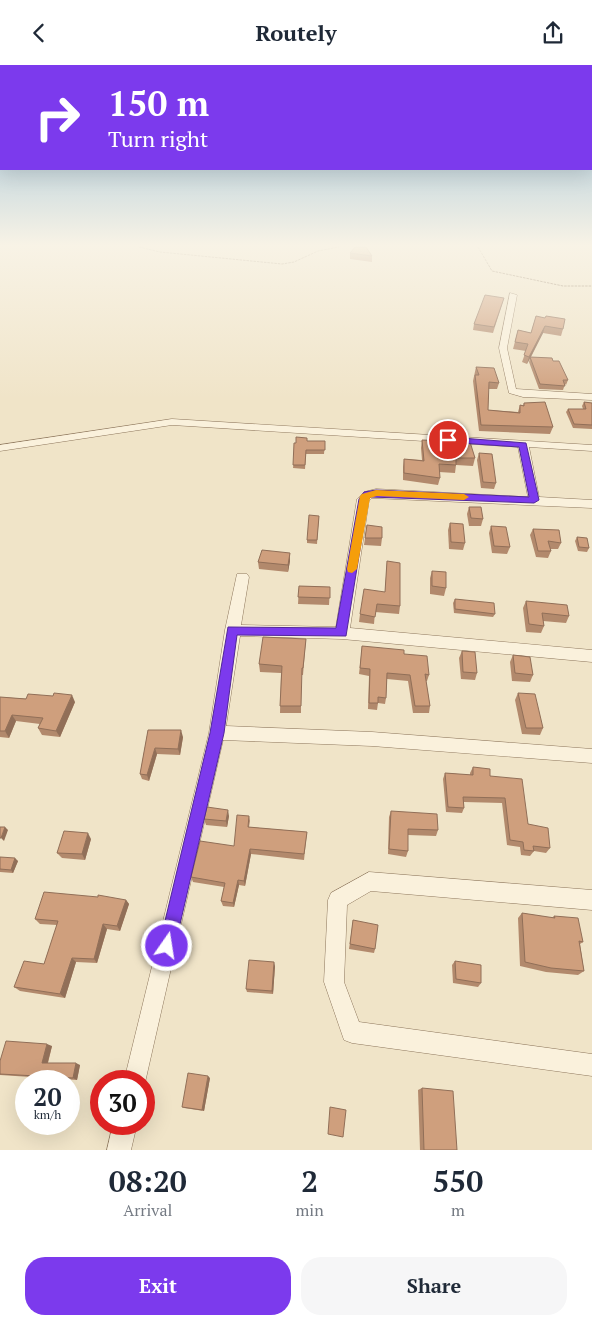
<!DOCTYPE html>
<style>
:root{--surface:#fff;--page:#f6f6f7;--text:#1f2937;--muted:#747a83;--accent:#7c3aed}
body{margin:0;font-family:"PT Serif",serif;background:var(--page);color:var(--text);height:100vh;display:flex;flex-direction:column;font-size:19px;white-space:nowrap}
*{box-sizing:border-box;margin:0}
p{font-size:16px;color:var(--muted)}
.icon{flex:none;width:28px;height:28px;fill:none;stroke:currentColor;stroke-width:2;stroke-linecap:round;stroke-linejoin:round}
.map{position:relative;height:1085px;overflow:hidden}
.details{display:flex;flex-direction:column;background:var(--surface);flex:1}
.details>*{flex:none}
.top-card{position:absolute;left:0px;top:0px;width:592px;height:105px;box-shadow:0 5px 20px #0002;background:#7c3aed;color:#fff;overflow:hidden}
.speed{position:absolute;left:15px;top:1005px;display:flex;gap:10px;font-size:25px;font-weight:700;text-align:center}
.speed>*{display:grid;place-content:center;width:65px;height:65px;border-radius:50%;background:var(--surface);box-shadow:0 5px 20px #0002;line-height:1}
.speed small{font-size:12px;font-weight:400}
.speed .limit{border:8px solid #d22;background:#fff;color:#111}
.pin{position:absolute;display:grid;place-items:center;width:42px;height:42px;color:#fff;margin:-21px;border:2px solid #fff;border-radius:50%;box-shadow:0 1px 5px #0007}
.me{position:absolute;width:55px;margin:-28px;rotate:13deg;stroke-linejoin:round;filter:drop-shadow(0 0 4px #0008)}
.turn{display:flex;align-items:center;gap:18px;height:105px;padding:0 25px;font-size:22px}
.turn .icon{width:65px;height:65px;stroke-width:2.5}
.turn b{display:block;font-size:35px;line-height:42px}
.eta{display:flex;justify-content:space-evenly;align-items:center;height:85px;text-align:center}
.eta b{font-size:30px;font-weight:700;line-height:35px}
.cta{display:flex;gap:10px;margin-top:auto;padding:10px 25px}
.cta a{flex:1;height:58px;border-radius:20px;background:var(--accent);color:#fff;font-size:20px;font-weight:700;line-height:58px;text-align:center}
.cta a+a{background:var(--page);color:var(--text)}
header{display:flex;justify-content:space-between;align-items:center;height:65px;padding:0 25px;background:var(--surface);font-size:22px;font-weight:700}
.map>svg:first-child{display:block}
</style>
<header><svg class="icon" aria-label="back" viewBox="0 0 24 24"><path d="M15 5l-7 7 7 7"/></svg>Routely<svg class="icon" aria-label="share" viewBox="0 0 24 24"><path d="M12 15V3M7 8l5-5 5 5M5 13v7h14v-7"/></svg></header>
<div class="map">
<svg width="592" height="1085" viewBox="0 0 592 1085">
<rect width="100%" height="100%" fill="#f0e4c8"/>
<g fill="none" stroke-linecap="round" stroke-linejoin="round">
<g stroke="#8d765c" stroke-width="1">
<g id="street">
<path d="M510 228 517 230 507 283 516 324 592 329V335L523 332 509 328 499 283Z"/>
<path d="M172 354 592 380V386L529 382 539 432 592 435V443L372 433 369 435 350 563 592 585V597L342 574 240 571 226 661 372 667 592 684V698L372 681 223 675 144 1022V1016H124L209 668 225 565 237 509H247L249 512 241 560 336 562 357 434 364 427 376 424 528 432 518 382 172 360 0 386V380Z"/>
<path d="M369 807 592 825V845L371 826 347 840 344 917 359 957 592 989V1011L352 978 344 975 324 917 328 835 331 828Z"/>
<path d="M113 1059H137L131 1085H107Z"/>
</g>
</g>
<g stroke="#8d765c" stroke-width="1" stroke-dasharray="2.5 1" stroke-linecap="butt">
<path d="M139 182 160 187 282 199 294 197 318 186 339 182"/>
<path d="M478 182 492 206 563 221H592"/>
</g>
<use href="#street" fill="#faf1dc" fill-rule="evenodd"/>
</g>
<g fill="#b2896c">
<path d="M350 188 372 191V197L350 194Z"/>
<path d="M504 233 493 268 473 265 474 259Z"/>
<path d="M536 251 563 264 561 271 543 268 531 292 553 296 568 315 566 320 565 319 563 325 539 324 529 297 530 293 527 299 522 297 526 286 513 284 518 265 531 268Z"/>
<path d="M476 302 499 318 497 324H488V345L518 347 520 340 523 341 524 338 553 362 550 369 479 366 473 316Z"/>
<path d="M584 337 592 338V364L573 363 566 347 568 344H583L582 341Z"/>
<path d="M422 375 475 393 473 401 456 400 455 408 439 407 440 413 438 420 403 415V402L404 394 422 395 421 383Z"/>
<path d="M325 376 324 389H306L305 404 293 403 296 378Z"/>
<path d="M479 388 496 418 494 424 481 423 477 395Z"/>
<path d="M469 442 483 454 481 461H469L467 449Z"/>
<path d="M319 451 317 479 307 478V475Z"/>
<path d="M450 458 465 478 463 485 449 484 448 465Z"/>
<path d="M367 460 382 473 381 481 364 480Z"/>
<path d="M491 461 510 482 507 489 492 488 489 468Z"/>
<path d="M533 464 561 478 558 484H550L551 486 548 493 536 492 530 470Z"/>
<path d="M577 472 589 483 587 487 578 486 575 476Z"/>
<path d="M290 488V496L288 507 259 504 258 497Z"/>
<path d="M387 496 400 541 399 549 375 547 374 559 359 557 360 549 385 527Z"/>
<path d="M432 506 446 523 444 531 430 529V513Z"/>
<path d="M299 521 330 522 329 540 298 539Z"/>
<path d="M455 534 495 549 493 552 454 548 453 538Z"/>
<path d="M526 536 569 551 566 558 543 556 544 561 541 568 526 567 523 543Z"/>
<path d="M306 574 303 610H301V648H280L281 608 260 607 259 599Z"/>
<path d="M362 581 404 589 429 610 427 616H426L430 641 429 648H413L408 616 387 614 386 633 385 639 378 638 377 645 368 644 369 611 359 609Z"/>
<path d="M462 586 477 608 475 615 461 614 459 593Z"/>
<path d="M513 590 533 610 530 617 512 616 510 597Z"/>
<path d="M518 628 543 663 540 670 522 669 515 635Z"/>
<path d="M0 632 75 637 60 672 42 670 38 663 40 659 16 656 9 673 0 672Z"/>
<path d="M148 665 183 672 180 690 157 689 149 716 142 714 140 709Z"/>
<path d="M473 702 490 711 528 759 550 783 546 788 534 786 530 791 521 790 520 782 507 780 502 738 464 737V743L462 748 446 747 443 714 445 708 470 710V708Z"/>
<path d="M391 746 438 765 436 771 408 770V786L406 792 388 789 389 752Z"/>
<path d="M229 751 227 762 206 760 204 754Z"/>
<path d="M249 751 250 756 249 762 307 767 304 795 251 789 245 821 239 820 234 842 223 841 221 836 224 822 193 817 191 812 234 781Z"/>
<path d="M91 774 85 795 62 793 57 788Z"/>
<path d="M0 792 18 796 13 808 0 807Z"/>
<path d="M126 835 129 839 120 866 107 864 97 898 76 897 65 933 20 926 14 922 44 899 57 860 40 859 35 854Z"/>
<path d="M522 848 552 853 554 851 583 877 580 879 584 906 578 910 546 907 520 901 518 853Z"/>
<path d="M353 855 375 884 374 888 349 884Z"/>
<path d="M455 896 481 918 478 922 453 918 452 900Z"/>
<path d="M275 901 273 929 247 927 246 924Z"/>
<path d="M52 981 48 998 80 1000 77 1015 0 1010V996Z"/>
<path d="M210 1013 204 1046 184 1043 182 1042Z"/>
<path d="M422 1023 457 1085H420L418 1025Z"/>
</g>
<g fill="#916f58">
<path d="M545 261 543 268 527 299 529 292Z"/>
<path d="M290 488V496L288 507V500Z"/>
<path d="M72 630 75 637 60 672 56 666Z"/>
<path d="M12 650 16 656 9 673 5 666Z"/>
<path d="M181 665 183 672 180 690 178 684Z"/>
<path d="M155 683 157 689 149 716 147 710Z"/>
<path d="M228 745 229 751 227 762 226 756Z"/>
<path d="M5 762 8 765 4 776 1 773Z"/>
<path d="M88 768 91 774 85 795 82 789Z"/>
<path d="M250 784 251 789 245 821 244 816Z"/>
<path d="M15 793 18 796 13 808 11 805Z"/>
<path d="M238 815 239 820 234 842 233 838Z"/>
<path d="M126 835 129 839 120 866 117 861Z"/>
<path d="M103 859 107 864 97 898 94 894Z"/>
<path d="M72 893 76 897 65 933 60 929Z"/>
<path d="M274 897 275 901 273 929 272 926Z"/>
<path d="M47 979 52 981 47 1000 42 998Z"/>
<path d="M76 998 80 1000 77 1015 73 1013Z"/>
<path d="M208 1011 210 1013 204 1046 202 1045Z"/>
</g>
<g fill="#cf9f7d" stroke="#916f58">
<path d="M355 182H366L372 191 350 188Z"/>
<path d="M485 230 504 233 494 262 474 259Z"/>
<path d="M536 251 545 253 546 251 565 254 563 264 545 261 529 292 524 290 528 279 515 277 518 265 531 268Z"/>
<path d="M530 292 552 293 553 296H559L568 315H563L565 321 540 319Z"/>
<path d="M476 302 494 303 499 318 489 317 488 345 520 348V340L524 341V338L545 337 553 362 481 360 475 310H479Z"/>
<path d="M584 337 592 338V360L574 359 568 344H586Z"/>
<path d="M296 372 307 373V376H325V385H306L305 400H293L294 378H296Z"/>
<path d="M422 375 470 377 475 393H456V400L439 399 440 413 404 408V394L424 396Z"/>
<path d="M479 388 492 389 496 418 483 417Z"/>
<path d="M469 442H481L483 454 471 453Z"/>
<path d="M309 450 319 451 317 475H307Z"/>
<path d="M450 458 463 459 465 478 451 477Z"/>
<path d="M367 460 382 462V473H365Z"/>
<path d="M491 461 506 462 510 482 494 481Z"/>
<path d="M533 464 559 465 561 478 548 476 551 486H538Z"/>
<path d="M577 472 587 473 589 483 579 482Z"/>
<path d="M262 485 290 488 288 500 258 497Z"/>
<path d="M387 496 400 498V541L377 539 375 552 360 549 364 524 385 527Z"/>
<path d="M432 506 446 507V523L432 521Z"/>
<path d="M299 521 330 522V533L298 532Z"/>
<path d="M455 534 494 538 495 549 455 544Z"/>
<path d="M526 536 567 540 569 551 542 548 544 561 529 559Z"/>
<path d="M263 572 306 574 303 603H302L301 641H280L282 601 259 599Z"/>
<path d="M362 581 404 585V589L427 591 429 610 425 609 430 641H415L410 610 387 608 386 633 378 632V638H369L370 604 360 603Z"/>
<path d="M462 586 475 587 477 608 463 607Z"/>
<path d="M513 590 530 592 533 610 515 608Z"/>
<path d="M54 628 72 630 56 666 38 663 43 653 12 650 5 666H0V632L26 634 28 629 53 631Z"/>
<path d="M518 628 535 629 543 663H526Z"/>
<path d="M148 665H181L178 684 155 683 147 710 140 709Z"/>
<path d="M473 702 490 704V711L522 714 528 759 548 763 550 783 533 781 534 786 524 785 523 777 510 775 505 733 463 732 464 743 448 742 445 708 473 710Z"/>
<path d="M207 742 228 745 226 756 204 754Z"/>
<path d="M391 746 437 749 438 765 408 764V786L389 784Z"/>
<path d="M237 750 249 751 248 762 307 767 304 789 250 784 244 816 238 815 233 838 221 836 225 818 191 812 200 776 234 781Z"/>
<path d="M0 762H5L1 773H0Z"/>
<path d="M64 766 88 768 82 789 57 788Z"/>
<path d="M0 792 15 793 11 805 0 804Z"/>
<path d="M44 827 98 832V830L126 835 117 861 103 859 94 894 72 893 60 929 14 922 24 896 44 899 58 856 35 854Z"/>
<path d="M522 848 555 853 554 851 578 853 583 877 579 876 584 906 551 903 525 897Z"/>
<path d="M353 855 378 860 375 884 350 879Z"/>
<path d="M249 895 274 897 272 926 246 924Z"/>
<path d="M455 896 481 900V918L456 914Z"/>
<path d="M6 976 47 979 42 998H76L73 1013 0 1009V996Z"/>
<path d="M188 1008 208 1011 202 1045 182 1042Z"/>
<path d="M422 1023 453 1026 457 1085H424Z"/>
<path d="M330 1042 346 1045 343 1072 328 1069Z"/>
</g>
<linearGradient id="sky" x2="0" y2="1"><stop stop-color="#8fbad6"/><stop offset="0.54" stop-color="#f8f3e6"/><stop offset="1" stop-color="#f8f3e6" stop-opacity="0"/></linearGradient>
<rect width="592" height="334" fill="url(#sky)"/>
<path fill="#7c3aed" stroke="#51269a" d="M448 372 526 378 539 435 534 438 371 432 368 435 346 571 237 570 224 668 175 881 173 887 167 889 161 887 159 881 210 668 228 562 336 563 359 434 364 427 376 425 529 432 519 382 445 377 444 375Z"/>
<path fill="#f59e0b" d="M376 425 464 429 469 432 464 435 377 431 370 433 357 504 352 508 348 507 347 504 360 431 362 429Z"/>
</svg>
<div class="speed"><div>20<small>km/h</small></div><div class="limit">30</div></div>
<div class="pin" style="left:448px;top:375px;background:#d93025"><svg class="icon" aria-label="arrive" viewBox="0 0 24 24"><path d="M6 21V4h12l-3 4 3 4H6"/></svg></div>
<svg class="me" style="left:167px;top:881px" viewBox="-20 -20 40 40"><circle r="17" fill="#7c3aed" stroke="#fff" stroke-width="3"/><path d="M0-11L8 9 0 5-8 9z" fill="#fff"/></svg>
<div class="top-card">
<div class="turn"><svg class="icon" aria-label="right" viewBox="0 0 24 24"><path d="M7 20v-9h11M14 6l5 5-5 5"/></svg><div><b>150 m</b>Turn right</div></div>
</div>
</div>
<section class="details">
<div class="eta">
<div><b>08:20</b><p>Arrival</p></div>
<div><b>2</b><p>min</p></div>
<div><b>550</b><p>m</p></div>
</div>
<div class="cta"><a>Exit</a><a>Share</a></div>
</section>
